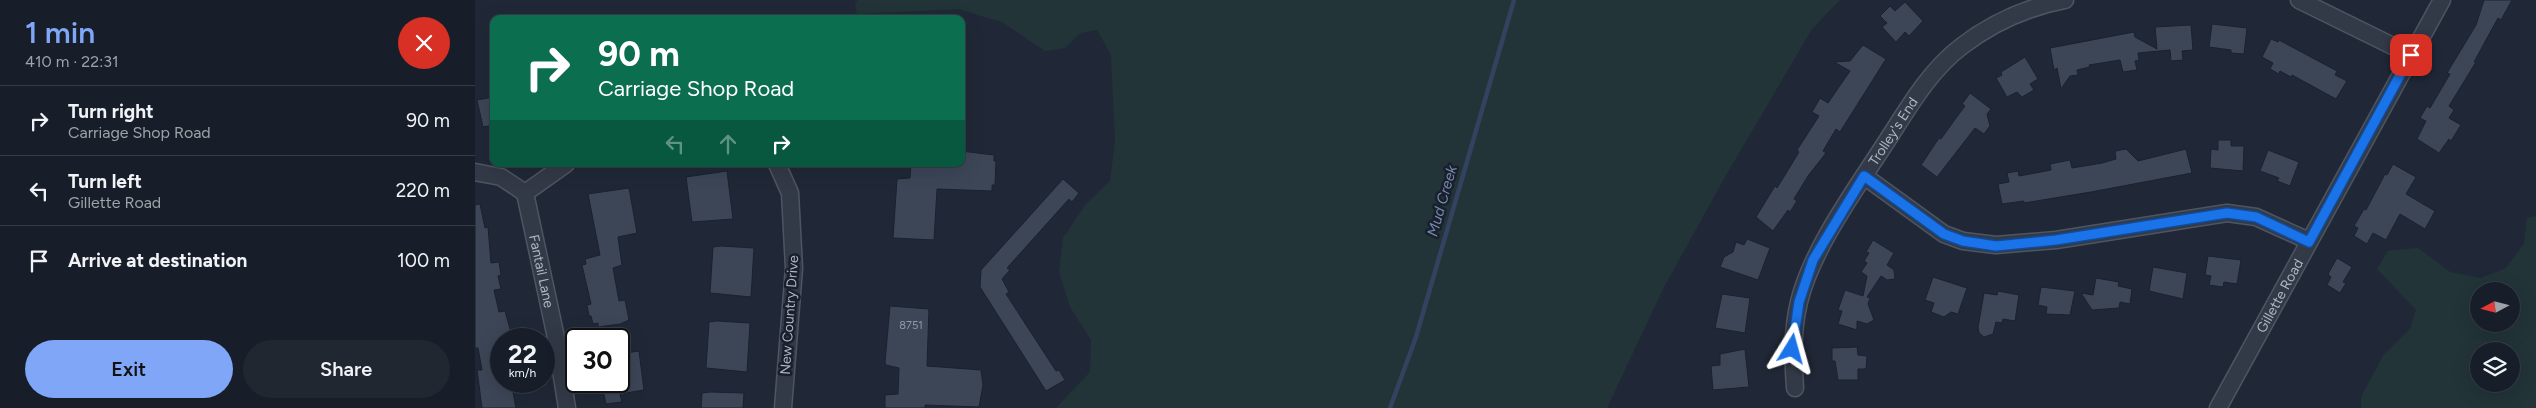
<!DOCTYPE html>
<meta charset="utf-8">
<style>
:root{--surface:#181e29;--page:#212731;--text:#f1f3f6;--muted:#9fa2a8;--line:#363c46;--accent:#80a6f7}
body{margin:0;font-family:Figtree,sans-serif;background:var(--page);color:var(--text);height:100vh;display:flex;flex-direction:column;font-size:19px;white-space:nowrap}
*{box-sizing:border-box;margin:0}
p{font-size:16px;color:var(--muted)}
.icon{flex:none;width:28px;height:28px;fill:none;stroke:currentColor;stroke-width:2;stroke-linecap:round;stroke-linejoin:round}
.map{position:relative;flex:1;overflow:hidden}
.drawer{display:flex;flex-direction:column;background:var(--surface);width:475px}
.drawer>*{flex:none}
.guide{position:absolute;left:15px;top:15px;width:475px;height:152px;border-radius:10px;box-shadow:0 5px 20px #0002,0 0 0 1px var(--line);background:#0b6e4f;color:#fff;overflow:hidden}
.needle{width:32px;rotate:263deg}
.tools{position:absolute;left:1995px;top:282px;display:grid;gap:10px}
.tools a{display:grid;place-items:center;width:50px;height:50px;border-radius:50%;background:var(--surface);box-shadow:0 5px 20px #0002,0 0 0 1px var(--line);font-size:25px}
.speed{position:absolute;left:15px;top:328px;display:flex;gap:10px;font-size:25px;font-weight:700;text-align:center}
.speed>*{display:grid;place-content:center;width:65px;height:65px;border-radius:50%;background:var(--surface);box-shadow:0 5px 20px #0002,0 0 0 1px var(--line);line-height:1}
.speed small{font-size:12px;font-weight:400}
.speed .limit{border:2px solid #111;border-radius:8px;background:#fff;color:#111}
.pin{position:absolute;display:grid;place-items:center;width:42px;height:42px;color:#fff;margin:-21px;border-radius:10px;box-shadow:0 2px 8px #0006}
.me{position:absolute;width:55px;margin:-28px;rotate:8deg;stroke-linejoin:round;filter:drop-shadow(0 0 4px #0008)}
.turn{display:flex;align-items:center;gap:18px;height:105px;padding:0 25px;font-size:22px}
.turn .icon{width:65px;height:65px;stroke-width:2.5}
.turn b{display:block;font-size:35px;line-height:42px}
.lanes{display:flex;align-items:center;height:48px;padding:0 25px;background:#0003;justify-content:center;gap:25px;direction:ltr}
.lanes .off{opacity:.35}
.round{display:grid;place-items:center;flex:none;width:52px;height:52px;border-radius:26px;background:var(--page)}
.summary{display:flex;align-items:center;justify-content:space-between;height:85px;padding:0 25px}
h1{font-size:30px;font-weight:600;line-height:38px;color:var(--accent)}
.cta{display:flex;gap:10px;margin-top:auto;padding:10px 25px}
.cta a{flex:1;height:58px;border-radius:30px;background:var(--accent);color:#111;font-size:20px;font-weight:600;line-height:58px;text-align:center}
.cta a+a{background:var(--page);color:var(--text)}
ul{padding:0;list-style:none}
li{display:flex;align-items:center;gap:15px;height:70px;padding:0 25px;border-top:1px solid var(--line)}
li div{flex:1}
li b{display:block;font-size:19px}
li em{font-style:normal}
main{display:flex;flex:1;min-height:0}
.map>svg:first-child{display:block}
</style>
<main>
<section class="drawer">
<div class="summary"><div><h1>1 min</h1><p>410 m · 22:31</p></div><a class="round" style="background:#d93025;color:#fff"><svg class="icon" aria-label="close" viewBox="0 0 24 24"><path d="M6 6l12 12M18 6L6 18"/></svg></a></div>
<ul>
<li><svg class="icon" aria-label="right" viewBox="0 0 24 24"><path d="M7 20v-9h11M14 6l5 5-5 5"/></svg><div><b>Turn right</b><p>Carriage Shop Road</p></div><em>90 m</em></li>
<li><svg class="icon" aria-label="left" viewBox="0 0 24 24"><path d="M17 20v-9H6M10 6l-5 5 5 5"/></svg><div><b>Turn left</b><p>Gillette Road</p></div><em>220 m</em></li>
<li><svg class="icon" aria-label="arrive" viewBox="0 0 24 24"><path d="M6 21V4h12l-3 4 3 4H6"/></svg><div><b>Arrive at destination</b></div><em>100 m</em></li>
</ul>
<div class="cta"><a>Exit</a><a>Share</a></div>
</section>
<div class="map">
<svg width="2061" height="408" viewBox="0 0 2061 408">
<rect width="100%" height="100%" fill="#202837"/>
<g fill="#223438" fill-rule="evenodd">
<path d="M383 0H1365L1337 29 1250 177 1188 289 1132 408H581L615 372 616 340 595 307 584 272 588 238 611 204 635 181 640 142 636 55 622 30 605 33 590 48 570 51 527 22 483 9 382 14 380 4Z"/>
<path d="M2061 216V408H1886V397L1908 356 1935 329 1941 310 1902 269 1913 251 1943 248 1975 272 2006 278 2031 268 2049 244 2052 218ZM2004 291H2036V324H2004ZM2004 351H2036V384H2004Z"/>
</g>
<g fill="none" stroke-linecap="round" stroke-linejoin="round">
<path stroke="#33425f" stroke-width="4.5" d="M915 408 941 337 1039 0"/>
</g>
<g fill="#3c4657" stroke="#1b212e">
<path d="M2009 0H2037L2026 20 2023 18 1999 62H2001L1974 106 1979 110 1974 118 1986 125 1976 141 1974 139 1964 153 1942 139 1951 121 1945 118 1952 106 1955 108 1975 74 1972 73 2001 25Z"/>
<path d="M1430 2 1448 21 1434 36 1430 32 1421 42 1407 27 1412 23 1405 16 1415 6 1420 11Z"/>
<path d="M1737 24 1772 28 1769 54 1756 53V50L1734 47Z"/>
<path d="M1716 25 1718 50 1707 51 1708 60 1696 61 1695 50 1663 53 1664 60 1660 61 1662 70 1648 72 1645 60 1614 65 1615 67 1602 70 1603 75 1595 76 1586 89 1582 68 1579 70 1575 48 1659 32 1660 37 1682 49 1680 27Z"/>
<path d="M1796 39 1803 42 1804 40 1862 71 1860 75 1872 81 1861 99 1817 75 1816 77 1805 71 1804 74 1795 69 1798 63 1787 57Z"/>
<path d="M1388 45 1411 59 1365 132 1361 129 1348 151 1351 153 1333 176 1319 199 1322 201 1315 212 1313 210 1298 231 1281 217 1300 186 1302 188 1324 152 1322 150 1344 116 1337 112 1345 98 1353 103 1375 71 1359 62 1375 61Z"/>
<path d="M1550 57 1563 79 1555 84 1559 90 1547 97 1542 92 1532 97 1521 78 1527 75 1526 72Z"/>
<path d="M1495 93 1516 109 1512 114 1515 126 1509 134 1500 128 1462 177 1446 165 1464 138 1466 139 1481 118 1490 106 1487 104Z"/>
<path d="M19 97V125L8 127 2 100Z"/>
<path d="M1743 140H1756V146H1769L1768 171 1735 168 1736 149 1743 150Z"/>
<path d="M1651 149 1663 161 1711 149 1717 173 1616 192 1549 203V201L1527 204 1523 184 1534 182 1532 173 1543 171 1544 176 1576 170 1575 164 1595 160 1597 168 1627 163 1641 159 1640 151Z"/>
<path d="M1793 150 1824 162 1815 186 1802 181 1804 178 1785 171Z"/>
<path d="M486 151 519 155V161H521L520 185H517V191L462 189 459 240 418 238 422 179 435 178 436 164H486Z"/>
<path d="M1918 164 1941 177 1931 194 1960 211 1950 229 1925 214 1911 240 1898 233 1892 244 1879 236 1883 228 1879 226 1889 209 1891 210 1910 174 1912 175Z"/>
<path d="M252 171 258 219 217 222 211 177Z"/>
<path d="M588 179 604 193 597 202 594 199 532 268 535 270 527 279 534 292 531 294 581 371 584 370 590 380 571 391 505 287 506 270Z"/>
<path d="M154 188 162 233 143 237 147 265 138 268 144 301 150 300 154 320 145 324 123 327V323L118 324 116 316H114L112 305 116 304 107 265 111 264 110 259 125 255 113 194Z"/>
<path d="M5 204 10 228 13 227 16 263 24 262 26 275 23 276 26 289 19 290 24 312 30 311 37 336 26 339V381H36L41 408H7L2 370H7L3 348H0V205Z"/>
<path d="M1272 239 1295 248 1283 280 1245 267 1249 257 1258 252 1261 242 1269 245Z"/>
<path d="M1398 240 1419 253 1412 265 1419 270 1420 279 1412 280 1406 276 1392 297 1395 298 1393 304 1399 320 1392 324 1382 321V330L1363 324 1367 311 1363 310 1370 290 1388 296 1392 276 1386 272 1392 263 1389 261 1394 253 1391 252Z"/>
<path d="M246 246 279 248 276 297 235 293 238 247Z"/>
<path d="M1733 256 1766 260 1762 284 1749 282 1748 287 1734 285 1736 276 1730 275Z"/>
<path d="M1862 258 1877 267 1868 282 1871 283 1865 293 1852 285 1856 277 1853 274Z"/>
<path d="M1678 267 1712 273 1708 299 1674 291Z"/>
<path d="M1458 277 1492 288 1483 314 1476 312 1469 317 1456 312 1459 303 1450 300Z"/>
<path d="M1621 278 1644 282 1643 286 1657 289 1655 304 1645 302 1644 308 1617 310 1606 293 1618 295Z"/>
<path d="M1566 287 1600 291 1595 315 1571 314 1572 307 1563 305Z"/>
<path d="M1523 291 1544 295 1540 321 1528 319 1527 323 1521 322 1518 334 1509 337 1504 333 1503 327 1509 293 1522 295Z"/>
<path d="M1247 294 1275 298 1270 333 1240 328Z"/>
<path d="M415 306 454 309 452 366 506 370 508 385 504 407 450 405V408H410V395L423 394 424 368 411 365 410 362Z"/>
<path d="M242 321 275 323 272 372 231 368 234 322Z"/>
<path d="M1382 347 1383 355 1392 356 1391 369H1383V380H1363L1360 361H1357V348Z"/>
<path d="M1270 349 1274 387 1238 390 1236 366 1245 365V354Z"/>
<path d="M164 351 169 390 145 394 147 402 131 404 128 390 140 388 139 381H144V354Z"/>
<path d="M235 392 269 393 268 408H226L227 393Z"/>
</g>
<g fill="none" stroke-linecap="round" stroke-linejoin="round">
<g stroke="#4e5562" stroke-width="19">
<g id="street">
<path d="M1824 0 1936 55"/>
<path d="M302 164 315 193 319 268 308 408"/>
<path d="M0 172 26 177 50 193 91 164"/>
<path d="M1389 176 1469 234 1488 241 1521 245 1581 240 1752 213 1781 217 1834 241"/>
<path id="s1" d="M50 193 80 333 92 408"/>
<path id="s2" d="M1320 388C1318 359 1317 331 1324 302 1336 252 1376 196 1404 153 1429 116 1451 73 1487 46 1517 23 1553 7 1590 0"/>
<path id="s3" d="M1743 408 1967 0"/>
</g>
</g>
<use href="#street" stroke="#333a47" stroke-width="16"/>
</g>
<g fill="none" stroke-linecap="round" stroke-linejoin="round">
<g stroke="#114b97" stroke-width="12">
<path id="route" d="M1317 349 1324 302 1338 260 1389 176 1469 234 1488 241 1521 246 1581 240 1752 213 1781 217 1834 242 1936 55"/>
</g>
<use href="#route" stroke="#1a73e8" stroke-width="9"/>
</g>
<g text-anchor="middle" stroke-width="5" stroke-linejoin="round" paint-order="stroke">
<g font-size="11" fill="#9299a9">
<text x="436" y="329">8751</text>
</g>
<g font-size="14" fill="#aeb5c4" stroke="#191f2c">
<text dy="5" stroke="none"><textPath href="#s2" startOffset="282">Trolley's End</textPath></text>
<text dy="5" stroke="none"><textPath href="#s1" startOffset="80">Fantail Lane</textPath></text>
<text dy="5" stroke="none"><textPath href="#s3" startOffset="128">Gillette Road</textPath></text>
<text transform="translate(314 315) rotate(-86)" y="5">New Country Drive</text>
</g>
<g font-size="15" font-style="italic" fill="#7589ad" stroke="#191f2c">
<text transform="translate(967 201) rotate(-74)" y="5">Mud Creek</text>
</g>
</g>
</svg>
<div class="tools">
<a><svg class="needle" viewBox="-14 -14 28 28"><path d="M0-13l5 13h-10z" fill="#e53935"/><path d="M0 13l5-13h-10z" fill="#9fa2a8"/></svg></a>
<a><svg class="icon" aria-label="layers" viewBox="0 0 24 24"><path d="M12 4l9 5-9 5-9-5zM3 14l9 5 9-5"/></svg></a>
</div>
<div class="speed"><div>22<small>km/h</small></div><div class="limit">30</div></div>
<div class="pin" style="left:1936px;top:55px;background:#d93025"><svg class="icon" aria-label="arrive" viewBox="0 0 24 24"><path d="M6 21V4h12l-3 4 3 4H6"/></svg></div>
<svg class="me" style="left:1317px;top:349px" viewBox="-20 -20 40 40"><path d="M0-17L14 15 0 8-14 15z" fill="#1a73e8" stroke="#fff" stroke-width="4"/></svg>
<div class="guide">
<div class="turn"><svg class="icon" aria-label="right" viewBox="0 0 24 24"><path d="M7 20v-9h11M14 6l5 5-5 5"/></svg><div><b>90 m</b>Carriage Shop Road</div></div>
<div class="lanes"><svg class="icon off" aria-label="left" viewBox="0 0 24 24"><path d="M17 20v-9H6M10 6l-5 5 5 5"/></svg><svg class="icon off" aria-label="ahead" viewBox="0 0 24 24"><path d="M12 20V5M6 11l6-6 6 6"/></svg><svg class="icon" aria-label="right" viewBox="0 0 24 24"><path d="M7 20v-9h11M14 6l5 5-5 5"/></svg></div>
</div>
</div>
</main>
